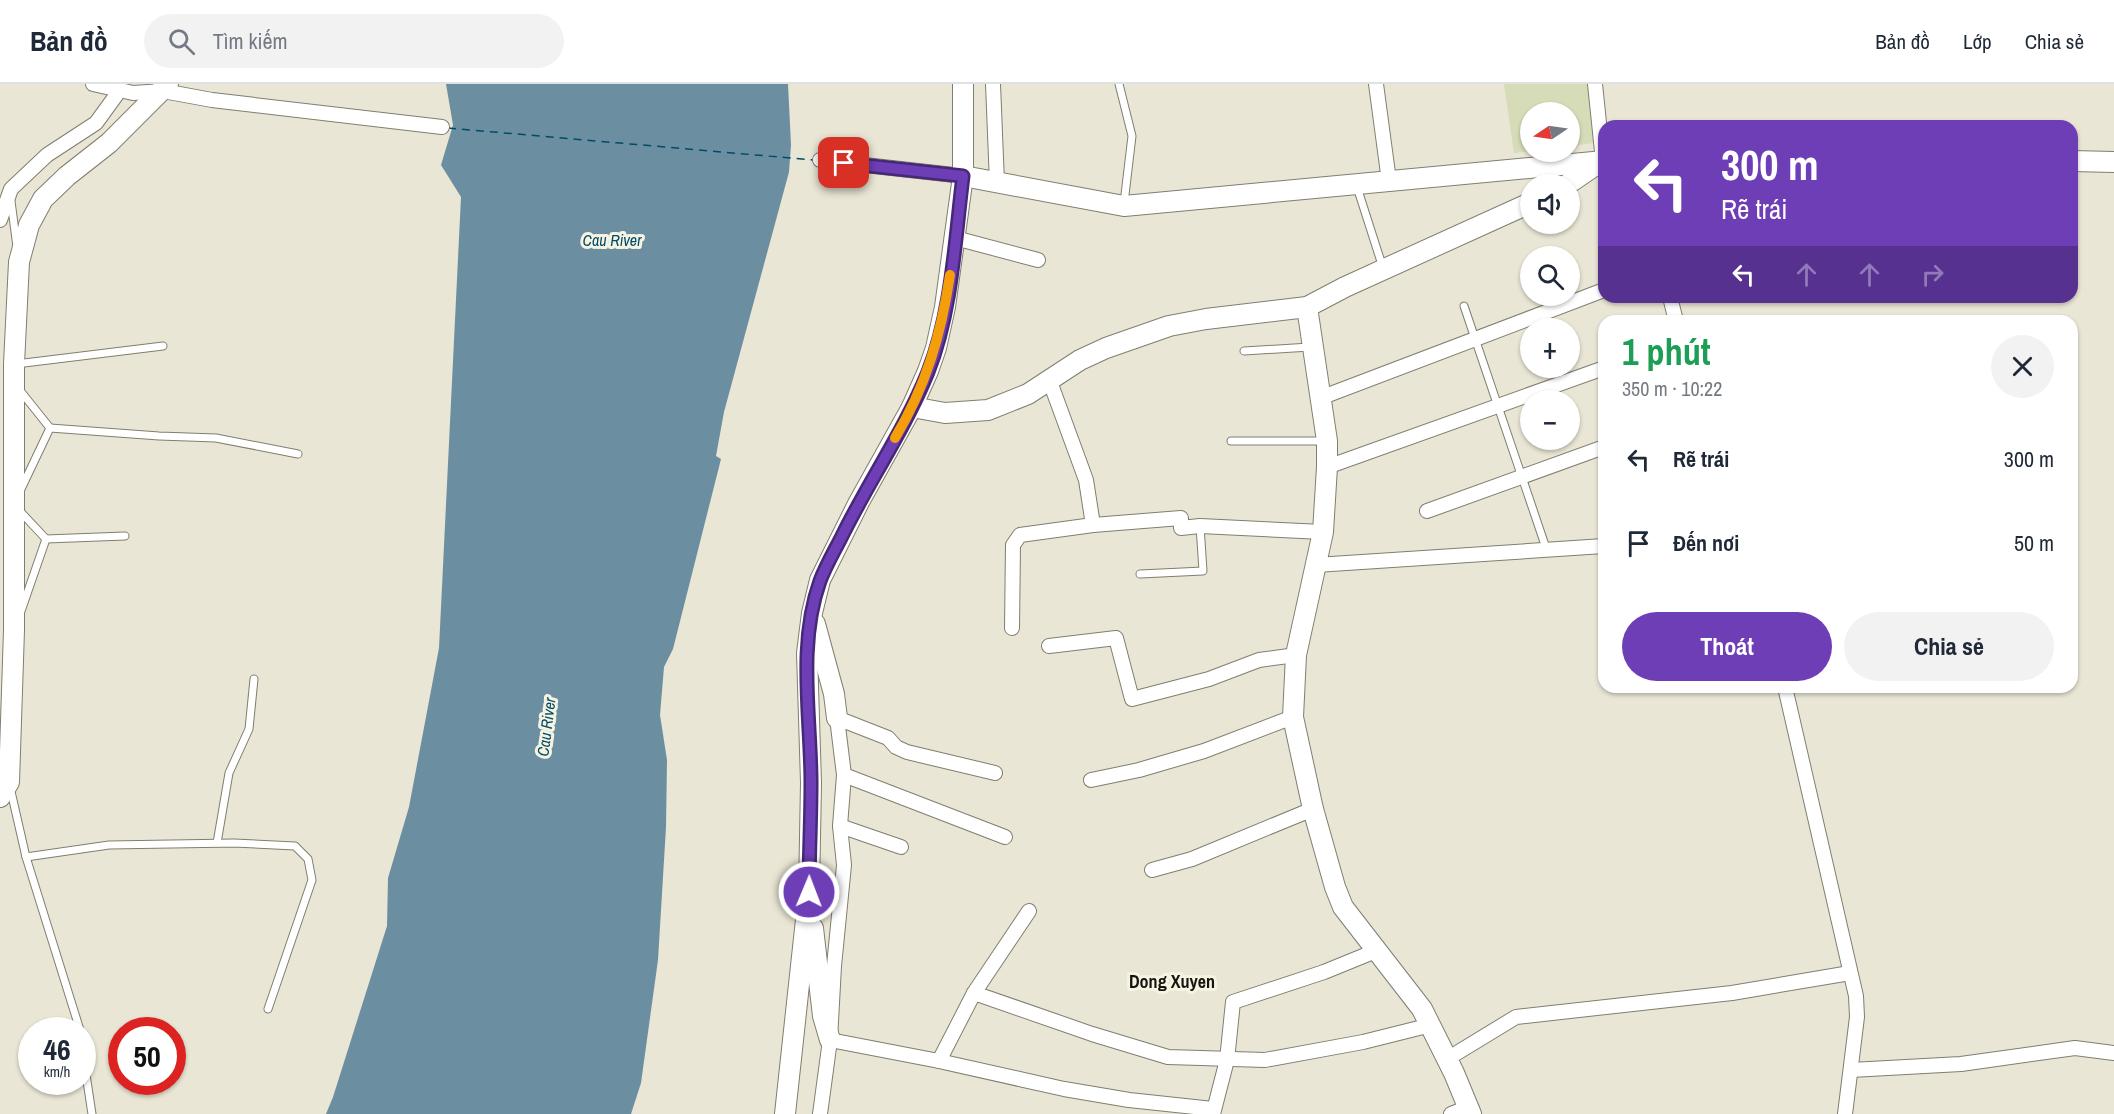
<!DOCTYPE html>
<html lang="vi">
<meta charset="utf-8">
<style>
:root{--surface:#fff;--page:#f2f2f3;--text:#1f2937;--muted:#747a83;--line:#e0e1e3;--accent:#6d3eb5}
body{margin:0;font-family:"Archivo Narrow",sans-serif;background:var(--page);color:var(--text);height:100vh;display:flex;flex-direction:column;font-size:22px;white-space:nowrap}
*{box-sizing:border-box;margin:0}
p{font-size:20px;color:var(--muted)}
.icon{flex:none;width:33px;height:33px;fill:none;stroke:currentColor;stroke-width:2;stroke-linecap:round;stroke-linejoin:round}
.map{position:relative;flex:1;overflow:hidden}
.side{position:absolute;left:1598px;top:231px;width:480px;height:378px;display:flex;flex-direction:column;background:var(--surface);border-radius:18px;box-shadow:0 2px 4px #0004}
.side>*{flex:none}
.banner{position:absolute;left:1598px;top:36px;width:480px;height:183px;border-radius:18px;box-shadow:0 2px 4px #0004;background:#6d3eb5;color:#fff;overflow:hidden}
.needle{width:39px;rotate:257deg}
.buttons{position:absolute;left:1520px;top:18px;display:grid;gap:12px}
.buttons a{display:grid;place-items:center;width:60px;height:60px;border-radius:50%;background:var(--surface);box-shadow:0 2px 4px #0004;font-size:30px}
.speed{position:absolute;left:18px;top:933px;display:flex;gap:12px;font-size:30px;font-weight:700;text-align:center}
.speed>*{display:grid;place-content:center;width:78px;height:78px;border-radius:50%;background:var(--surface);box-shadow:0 2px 4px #0004;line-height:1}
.speed small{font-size:15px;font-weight:400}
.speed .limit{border:9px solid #d22;background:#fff;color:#111}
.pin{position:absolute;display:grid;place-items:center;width:51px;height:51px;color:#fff;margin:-26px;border-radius:12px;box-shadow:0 3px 9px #0006}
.me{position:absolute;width:66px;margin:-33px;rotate:1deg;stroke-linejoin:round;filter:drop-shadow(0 0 4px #0008)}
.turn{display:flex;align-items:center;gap:21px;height:126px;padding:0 24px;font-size:27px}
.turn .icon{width:78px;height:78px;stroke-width:2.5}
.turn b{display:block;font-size:42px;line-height:51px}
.lanes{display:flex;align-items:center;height:57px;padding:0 24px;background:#0003;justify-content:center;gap:30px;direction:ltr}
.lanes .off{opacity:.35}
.round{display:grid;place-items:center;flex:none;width:63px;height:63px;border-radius:32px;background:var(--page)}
.overview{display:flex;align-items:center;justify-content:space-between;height:102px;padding:0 24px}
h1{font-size:36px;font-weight:800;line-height:45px;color:#1e9e55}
.button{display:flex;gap:12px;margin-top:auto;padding:12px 24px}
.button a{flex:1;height:69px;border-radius:36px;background:var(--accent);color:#fff;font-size:24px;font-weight:800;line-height:69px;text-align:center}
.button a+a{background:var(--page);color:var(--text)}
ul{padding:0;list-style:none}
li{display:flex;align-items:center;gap:18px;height:84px;padding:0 24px}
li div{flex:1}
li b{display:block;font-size:22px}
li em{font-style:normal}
header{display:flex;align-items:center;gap:36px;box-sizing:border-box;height:84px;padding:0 30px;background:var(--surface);border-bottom:2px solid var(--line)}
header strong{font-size:28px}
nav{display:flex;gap:33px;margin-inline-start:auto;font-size:21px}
.search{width:420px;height:54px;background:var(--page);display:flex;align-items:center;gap:15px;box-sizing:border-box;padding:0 21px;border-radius:33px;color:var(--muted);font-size:22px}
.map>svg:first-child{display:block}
</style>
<header>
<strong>Bản đồ</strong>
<div class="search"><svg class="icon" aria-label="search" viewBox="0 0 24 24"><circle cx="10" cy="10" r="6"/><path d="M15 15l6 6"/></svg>Tìm kiếm</div>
<nav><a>Bản đồ</a><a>Lớp</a><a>Chia sẻ</a></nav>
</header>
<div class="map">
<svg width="2114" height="1030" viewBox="0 0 2114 1030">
<rect width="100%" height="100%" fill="#e9e6d5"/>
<path fill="#d6dbb8" d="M1504 0H1588L1594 59 1569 62V28H1530V67L1514 69Z"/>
<path fill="#6b8fa0" d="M446 0H788L791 61 789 88 724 328 716 372 721 375 673 565 664 583 660 631 667 676 666 743 658 876 641 999 631 1030H326L333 1013 387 842 388 794 409 723 439 564 461 113 441 81 453 41Z"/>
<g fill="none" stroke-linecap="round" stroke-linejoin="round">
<path stroke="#004c66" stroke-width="1.5" stroke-dasharray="8 6" stroke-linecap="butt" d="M448 44 813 76"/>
<g stroke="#817e6f" stroke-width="9">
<g id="lane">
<path d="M1119 0 1132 52 1124 119"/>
<path d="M1357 103 1383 184"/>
<path d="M11 117 17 163"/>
<path d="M1464 222 1547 467"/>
<path d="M1244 267 1310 263"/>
<path d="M16 280 163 262"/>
<path d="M18 304 50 344 21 405"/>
<path d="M50 344 159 352 216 354 298 370"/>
<path d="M1231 357H1324"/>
<path d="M17 424 46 455 21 527"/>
<path d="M46 455 125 452"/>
<path d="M1140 490 1203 487 1200 442"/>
<path d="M10 703 26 773 80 946"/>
<path d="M217 759 229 689 249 645 254 595"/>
<path d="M26 773 109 761 234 759 295 762 308 775 312 796 268 925"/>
<path d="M82 964 92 1030"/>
</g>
</g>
<g stroke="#817e6f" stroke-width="16">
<g id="street">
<path d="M93 0 133 9 163 7 212 16 442 43"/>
<path d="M993 0 997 99"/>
<path d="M1376 0 1389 97"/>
<path d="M1595 0 1603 77"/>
<path d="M820 76 963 92"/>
<path d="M0 136 11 105 47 71 96 39 120 6"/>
<path d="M955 154 1038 176"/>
<path d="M1670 213 1676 237"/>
<path d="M1049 295 1086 396 1093 441"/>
<path d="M1320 314 1604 206"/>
<path d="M1327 383 1604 284"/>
<path d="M1427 427 1604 363"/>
<path d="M1316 481 1604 462"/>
<path d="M1012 544 1013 461 1020 451 1093 441 1181 434V444L1200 442 1323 448"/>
<path d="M1049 562 1116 554 1132 615 1209 595 1259 576 1296 571"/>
<path d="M1785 603 1856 912 1857 933 1845 1030"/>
<path d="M844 691 1005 753"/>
<path d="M1091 696 1139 686 1204 667 1293 633"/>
<path d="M840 742 901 763"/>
<path d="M1152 786 1192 775 1313 725"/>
<path d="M974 909 1092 950 1168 973 1265 976 1363 958 1431 941"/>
<path d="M830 956 939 977 1064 1005 1129 1016 1213 1025"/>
<path d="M1447 975 1516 933 1732 909 1850 889"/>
<path d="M939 977 974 909 1029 827"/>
<path d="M1851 986 1961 980 2075 964 2114 969"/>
<path d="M820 1030 830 956 834 882 844 781 840 742 844 691 837 634 888 654 896 663 907 668 995 689"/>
<path d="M1213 1030 1227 976 1233 918 1324 888 1378 866"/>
<path d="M1451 1030 1469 1023"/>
</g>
</g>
<g stroke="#817e6f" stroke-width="22">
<g id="secondary">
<path d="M2072 77 2114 78"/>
<path d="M963 92 1124 122 1604 77"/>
<path d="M1568 100 1600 78"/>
<path d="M1307 223 1327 357V383L1323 448 1296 571 1293 633 1313 725 1335 803 1343 823 1422 925 1454 989 1471 1030"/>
<path d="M912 323 945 329 988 326 1028 310 1080 276 1106 264 1169 242 1206 235 1307 223 1345 203 1530 119"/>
<path d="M815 540 834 610 837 634"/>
<path d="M0 713 9 698 14 546V280L19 178 29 141 43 115 67 92 109 59 168 0"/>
<path d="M813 844 823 932 830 956"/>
<path d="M785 1030 809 808 811 699 807 569 812 529 820 496 859 418 912 323 928 287 936 264 945 223 963 92V0"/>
</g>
</g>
<use href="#lane" stroke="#fff" stroke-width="7"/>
<use href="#street" stroke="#fff" stroke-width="14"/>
<use href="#secondary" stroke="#fff" stroke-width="20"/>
</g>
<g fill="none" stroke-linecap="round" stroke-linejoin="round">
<g stroke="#472876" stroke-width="15">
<path id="route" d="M809 808C809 772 811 736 811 699 811 633 797 561 820 497 826 481 835 466 842 452 869 397 905 345 928 288 952 228 955 155 963 92L844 79"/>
</g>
<use href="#route" stroke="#6d3eb5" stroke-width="10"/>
<path stroke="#f59e0b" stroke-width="10" d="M895 354C926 302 941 251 950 191"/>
</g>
<g text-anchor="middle" stroke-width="6" stroke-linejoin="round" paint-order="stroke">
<g font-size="16" font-style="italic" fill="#004c66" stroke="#f7f3e2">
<text x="612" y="162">Cau River</text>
<text transform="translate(546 643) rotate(-83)" y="6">Cau River</text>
</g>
<g font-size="18" font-weight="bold" fill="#16140f" stroke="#f7f3e2">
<text x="1172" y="904">Dong Xuyen</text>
</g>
</g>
</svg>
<div class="buttons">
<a><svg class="needle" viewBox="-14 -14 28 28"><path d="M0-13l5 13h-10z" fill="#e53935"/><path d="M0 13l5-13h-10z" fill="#747a83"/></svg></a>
<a><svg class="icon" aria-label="sound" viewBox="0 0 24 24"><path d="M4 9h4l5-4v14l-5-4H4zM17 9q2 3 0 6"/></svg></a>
<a><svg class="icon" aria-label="search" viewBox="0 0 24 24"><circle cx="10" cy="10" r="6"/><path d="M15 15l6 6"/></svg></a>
<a>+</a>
<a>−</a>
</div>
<div class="speed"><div>46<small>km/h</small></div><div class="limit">50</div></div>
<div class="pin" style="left:844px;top:79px;background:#d93025"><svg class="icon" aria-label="arrive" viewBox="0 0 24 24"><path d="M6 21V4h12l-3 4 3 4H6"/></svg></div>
<svg class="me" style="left:809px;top:808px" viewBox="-20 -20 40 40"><circle r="17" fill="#6d3eb5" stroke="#fff" stroke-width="3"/><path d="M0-11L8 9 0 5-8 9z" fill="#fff"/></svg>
<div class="banner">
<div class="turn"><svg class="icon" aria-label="left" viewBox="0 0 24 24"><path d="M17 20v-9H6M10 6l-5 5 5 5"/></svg><div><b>300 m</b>Rẽ trái</div></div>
<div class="lanes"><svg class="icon" aria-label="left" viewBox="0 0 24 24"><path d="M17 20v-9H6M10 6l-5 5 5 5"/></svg><svg class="icon off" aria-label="ahead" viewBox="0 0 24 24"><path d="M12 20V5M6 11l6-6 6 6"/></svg><svg class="icon off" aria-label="ahead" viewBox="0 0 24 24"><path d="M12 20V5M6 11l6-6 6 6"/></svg><svg class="icon off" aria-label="right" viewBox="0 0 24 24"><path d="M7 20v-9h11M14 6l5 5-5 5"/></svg></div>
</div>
<section class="side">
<div class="overview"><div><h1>1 phút</h1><p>350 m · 10:22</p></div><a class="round"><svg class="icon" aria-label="close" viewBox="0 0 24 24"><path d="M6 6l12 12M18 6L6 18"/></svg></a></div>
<ul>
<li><svg class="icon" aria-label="left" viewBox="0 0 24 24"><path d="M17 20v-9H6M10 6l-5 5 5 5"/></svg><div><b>Rẽ trái</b></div><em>300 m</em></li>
<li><svg class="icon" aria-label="arrive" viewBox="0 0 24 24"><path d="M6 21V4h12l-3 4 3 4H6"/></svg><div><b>Đến nơi</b></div><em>50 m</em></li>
</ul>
<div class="button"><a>Thoát</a><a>Chia sẻ</a></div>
</section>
</div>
